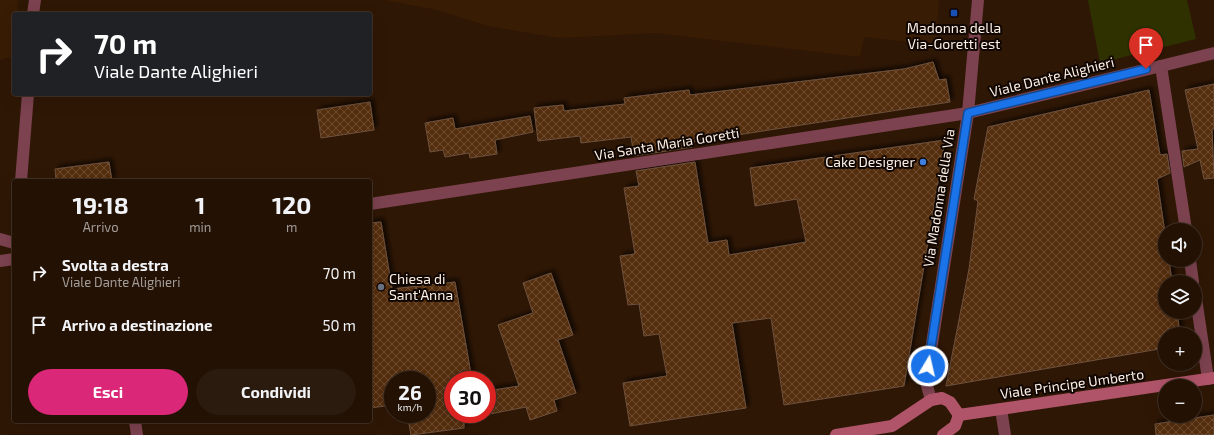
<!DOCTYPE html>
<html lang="it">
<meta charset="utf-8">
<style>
:root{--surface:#231104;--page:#2b1a0e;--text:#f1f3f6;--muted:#a39d9a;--line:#403126;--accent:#db2777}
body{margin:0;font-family:"Exo 2",sans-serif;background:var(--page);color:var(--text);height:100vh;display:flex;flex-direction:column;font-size:15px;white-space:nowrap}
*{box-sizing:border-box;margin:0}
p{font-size:13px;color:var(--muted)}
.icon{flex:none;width:22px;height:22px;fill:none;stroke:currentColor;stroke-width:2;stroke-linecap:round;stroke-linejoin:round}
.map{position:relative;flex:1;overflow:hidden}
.panel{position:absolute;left:12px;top:179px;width:360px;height:244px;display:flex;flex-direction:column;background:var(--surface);border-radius:4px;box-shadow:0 4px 16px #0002,0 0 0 1px var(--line)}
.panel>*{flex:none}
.guide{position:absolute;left:12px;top:12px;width:360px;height:84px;border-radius:4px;box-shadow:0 4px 16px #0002,0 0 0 1px var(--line);background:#202124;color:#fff;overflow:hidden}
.buttons{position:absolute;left:1158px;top:223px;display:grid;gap:8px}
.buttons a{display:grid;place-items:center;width:44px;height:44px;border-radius:50%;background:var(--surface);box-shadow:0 4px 16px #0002,0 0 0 1px var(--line);font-size:20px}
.speed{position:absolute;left:384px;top:371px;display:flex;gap:8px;font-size:20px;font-weight:700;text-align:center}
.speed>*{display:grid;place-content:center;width:52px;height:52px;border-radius:50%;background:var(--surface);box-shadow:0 4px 16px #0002,0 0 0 1px var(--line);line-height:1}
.speed small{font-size:10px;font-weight:400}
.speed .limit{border:6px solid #d22;background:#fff;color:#111}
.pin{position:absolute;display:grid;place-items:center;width:34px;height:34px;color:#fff;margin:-41px -17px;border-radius:50% 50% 50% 0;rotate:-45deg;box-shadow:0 0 4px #0007}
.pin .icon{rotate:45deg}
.me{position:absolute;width:44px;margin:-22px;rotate:9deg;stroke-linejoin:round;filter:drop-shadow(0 0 3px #0008)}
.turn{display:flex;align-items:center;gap:14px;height:84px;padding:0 16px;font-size:18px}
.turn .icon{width:52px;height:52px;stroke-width:2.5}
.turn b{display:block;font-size:28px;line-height:34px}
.eta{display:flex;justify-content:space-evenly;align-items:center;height:68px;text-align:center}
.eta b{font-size:24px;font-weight:700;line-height:28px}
.primary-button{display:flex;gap:8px;margin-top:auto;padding:8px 16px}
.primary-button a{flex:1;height:46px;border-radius:24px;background:var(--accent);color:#fff;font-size:16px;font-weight:700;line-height:46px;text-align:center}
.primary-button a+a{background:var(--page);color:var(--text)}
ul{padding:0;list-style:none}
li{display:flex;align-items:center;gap:12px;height:52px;padding:0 16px}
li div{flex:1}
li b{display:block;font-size:15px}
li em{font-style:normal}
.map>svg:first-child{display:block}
</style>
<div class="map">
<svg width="1214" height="435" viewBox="0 0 1214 435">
<defs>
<pattern id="building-cross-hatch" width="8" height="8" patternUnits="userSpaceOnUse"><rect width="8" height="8" fill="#542e0f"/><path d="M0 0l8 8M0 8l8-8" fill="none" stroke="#6e4d32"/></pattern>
<filter id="shadow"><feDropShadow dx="3.5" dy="-3.5" stdDeviation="2" flood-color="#0009"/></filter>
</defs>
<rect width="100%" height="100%" fill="#2f1705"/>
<g fill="#391c04">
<path d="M0 0H18L17 14H14V56L0 60Z"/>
<path d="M384 0H939L936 45 864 37 860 57 655 33 559 38 488 26 437 10Z"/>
</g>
<path fill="#2f3200" d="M1088 0H1187L1196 39 1100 63Z"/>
<g fill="url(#building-cross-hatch)" stroke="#6d513d" filter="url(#shadow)">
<path d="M933 62 939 80 946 79 950 102 692 142V147L634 156 631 137 581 143 580 136 538 141 534 108 563 105 564 111 625 104 624 98 689 90 690 95 904 69Z"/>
<path d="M1214 84V129H1212L1214 178 1204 179 1200 160 1184 167 1182 151 1198 149 1185 90Z"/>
<path d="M1149 90 1160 155 1167 154 1170 173 1157 179 1165 233V260H1169L1172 282H1165V312H1177L1180 334H1165V348L946 386 969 269 978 201 974 199 988 127Z"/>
<path d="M370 102 374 130 321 138 317 110Z"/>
<path d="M530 116 533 132 495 140 497 154 470 158 469 153 445 157 443 150 430 152 425 123 453 118 455 129Z"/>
<path d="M945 140 904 386 784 405 771 318 732 323 746 408 630 426 623 383 667 376 659 334 644 336 639 304 628 305 620 256 635 254 624 188 639 186 636 171 695 162 708 243 727 240 729 255 806 242 797 199 755 206 750 168Z"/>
<path d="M109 162 112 181H56L55 169Z"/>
<path d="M381 222 392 289 455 282 472 380H453V414H487V391L519 386 498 325 533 313 523 283 551 273 573 335 558 340 576 393 554 400 557 411 530 420 526 407 464 419V428L411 435 407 414H427V380H393V405L370 408V223Z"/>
<path d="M1214 415V435H1156L1155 424Z"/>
</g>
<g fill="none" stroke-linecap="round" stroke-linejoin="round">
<g stroke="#7c424f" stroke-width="12">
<path d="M33 14 35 0"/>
<path d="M1161 66 1186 230"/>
<path d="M21 181 28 94"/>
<path d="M370 204 968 113 1214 53"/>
<path d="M0 239 14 243"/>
<path d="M1190 260 1193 282"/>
<path d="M0 261 14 259"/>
<path d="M1195 292 1208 379"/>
<path d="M931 400 926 382 968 113 978 0"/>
<path d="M1001 409 1005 435"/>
<path d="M135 421 137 435"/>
</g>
<g stroke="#b0546a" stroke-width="12">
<path d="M959 415 1214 378"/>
<path d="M836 435 892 426 931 400 942 398 950 402 959 415 955 426 943 435"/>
</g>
</g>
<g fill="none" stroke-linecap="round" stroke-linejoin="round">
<g stroke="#114b97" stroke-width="10">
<path id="route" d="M928 366 968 113 1146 69"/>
</g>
<use href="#route" stroke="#1a73e8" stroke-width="7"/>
</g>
<rect fill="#1a4fb4" stroke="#100602" stroke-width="1.5" x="950" y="9" width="8" height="8" rx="2"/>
<circle fill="#3f7fe0" stroke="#100602" stroke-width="1.5" cx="923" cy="162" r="4"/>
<circle fill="#6b7280" stroke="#100602" stroke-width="1.5" cx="381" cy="287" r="4"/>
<g text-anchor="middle" stroke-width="4" stroke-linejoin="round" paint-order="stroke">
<g font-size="14" fill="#fdf0e6" stroke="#100602">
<text x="954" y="33">Madonna della<tspan x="954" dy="16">Via-Goretti est</tspan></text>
<text x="915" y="167" text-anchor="end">Cake Designer</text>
<text x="389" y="284" text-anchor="start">Chiesa di<tspan x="389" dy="16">Sant'Anna</tspan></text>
</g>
<g font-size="14" fill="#fdf0e6" stroke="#100602">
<text transform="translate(1052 77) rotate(-14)" y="5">Viale Dante Alighieri</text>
<text transform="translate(667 144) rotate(-9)" y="5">Via Santa Maria Goretti</text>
<text transform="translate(939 198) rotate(-81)" y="5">Via Madonna della Via</text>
<text transform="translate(1072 384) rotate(-8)" y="5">Viale Principe Umberto</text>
</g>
</g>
</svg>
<div class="buttons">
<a><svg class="icon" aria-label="sound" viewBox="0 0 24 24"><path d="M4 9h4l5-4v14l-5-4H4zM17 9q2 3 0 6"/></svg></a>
<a><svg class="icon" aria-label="layers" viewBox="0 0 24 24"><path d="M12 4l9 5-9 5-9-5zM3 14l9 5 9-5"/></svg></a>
<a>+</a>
<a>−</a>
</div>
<div class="speed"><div>26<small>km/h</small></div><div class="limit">30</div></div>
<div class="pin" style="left:1146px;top:69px;background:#d93025"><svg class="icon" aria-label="arrive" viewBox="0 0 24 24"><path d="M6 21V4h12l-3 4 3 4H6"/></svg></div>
<svg class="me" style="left:928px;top:366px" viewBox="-20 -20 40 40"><circle r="17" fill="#1a73e8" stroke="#fff" stroke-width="3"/><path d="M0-11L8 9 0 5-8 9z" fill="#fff"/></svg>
<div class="guide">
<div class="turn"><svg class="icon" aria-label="right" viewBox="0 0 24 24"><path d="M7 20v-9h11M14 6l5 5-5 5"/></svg><div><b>70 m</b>Viale Dante Alighieri</div></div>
</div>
<section class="panel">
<div class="eta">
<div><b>19:18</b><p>Arrivo</p></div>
<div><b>1</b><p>min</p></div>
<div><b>120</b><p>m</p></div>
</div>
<ul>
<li><svg class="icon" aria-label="right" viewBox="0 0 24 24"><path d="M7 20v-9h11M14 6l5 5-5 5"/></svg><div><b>Svolta a destra</b><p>Viale Dante Alighieri</p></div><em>70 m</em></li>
<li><svg class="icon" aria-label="arrive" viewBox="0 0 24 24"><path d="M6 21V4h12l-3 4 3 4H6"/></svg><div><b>Arrivo a destinazione</b></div><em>50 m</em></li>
</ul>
<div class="primary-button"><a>Esci</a><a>Condividi</a></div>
</section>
</div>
